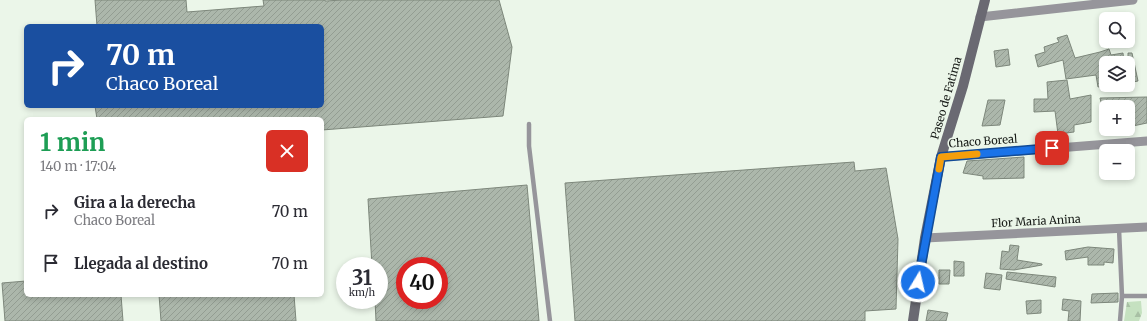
<!DOCTYPE html>
<html lang="es">
<meta charset="utf-8">
<style>
:root{--surface:#fff;--page:#f2f2f3;--text:#2b2b33;--muted:#7c7c81}
body{margin:0;font-family:Merriweather,serif;background:var(--page);color:var(--text);height:100vh;display:flex;flex-direction:column;font-size:15px;white-space:nowrap}
*{box-sizing:border-box;margin:0}
p{font-size:13px;color:var(--muted)}
.icon{flex:none;width:22px;height:22px;fill:none;stroke:currentColor;stroke-width:2;stroke-linecap:round;stroke-linejoin:round}
.map{position:relative;flex:1;overflow:hidden}
.drawer{position:absolute;left:24px;top:117px;width:300px;height:180px;display:flex;flex-direction:column;background:var(--surface);border-radius:6px;box-shadow:0 2px 6px #0003}
.drawer>*{flex:none}
.banner{position:absolute;left:24px;top:24px;width:300px;height:84px;border-radius:6px;box-shadow:0 2px 6px #0003;background:#1a4fa0;color:#fff;overflow:hidden}
.tools{position:absolute;left:1099px;top:12px;display:grid;gap:8px}
.tools a{display:grid;place-items:center;width:36px;height:36px;border-radius:6px;background:var(--surface);box-shadow:0 2px 6px #0003;font-size:20px}
.speed{position:absolute;left:336px;top:257px;display:flex;gap:8px;font-size:20px;font-weight:700;text-align:center}
.speed>*{display:grid;place-content:center;width:52px;height:52px;border-radius:50%;background:var(--surface);box-shadow:0 2px 6px #0003;line-height:1}
.speed small{font-size:10px;font-weight:400}
.speed .limit{border:6px solid #d22;background:#fff;color:#111}
.pin{position:absolute;display:grid;place-items:center;width:34px;height:34px;color:#fff;margin:-17px;border-radius:8px;box-shadow:0 2px 6px #0006}
.me{position:absolute;width:44px;margin:-22px;rotate:9deg;stroke-linejoin:round;filter:drop-shadow(0 0 3px #0008)}
.turn{display:flex;align-items:center;gap:14px;height:84px;padding:0 16px;font-size:18px}
.turn .icon{width:52px;height:52px;stroke-width:2.5}
.turn b{display:block;font-size:28px;line-height:34px}
.round{display:grid;place-items:center;flex:none;width:42px;height:42px;border-radius:6px;background:var(--page)}
.summary{display:flex;align-items:center;justify-content:space-between;height:68px;padding:0 16px}
h1{font-size:24px;font-weight:700;line-height:30px;color:#1e9e55}
ul{padding:0;list-style:none}
li{display:flex;align-items:center;gap:12px;height:52px;padding:0 16px}
li div{flex:1}
li b{display:block;font-size:15px}
li em{font-style:normal}
.map>svg:first-child{display:block}
</style>
<div class="map">
<svg width="1147" height="321" viewBox="0 0 1147 321">
<defs>
<pattern id="forest-firs" width="22" height="20" patternUnits="userSpaceOnUse"><rect width="22" height="20" fill="#c5e1c0"/><path d="M5 1l3.5 6h-7zM16 11l3.5 6h-7z" fill="#a8c0a4"/></pattern>
<pattern id="building-hatch" width="6" height="6" patternUnits="userSpaceOnUse"><rect width="6" height="6" fill="#acb7ab"/><path d="M-1 1l2-2M0 6l6-6M5 7l2-2" fill="none" stroke="#939d92"/></pattern>
</defs>
<rect width="100%" height="100%" fill="#ebf6e9"/>
<path fill="url(#forest-firs)" d="M1141 301 1142 313 1139 321H1124L1127 302Z"/>
<g fill="url(#building-hatch)" stroke="#7d877b" fill-rule="evenodd">
<path d="M95 0H186L187 12 264 6 263 0H325V1L343 0H499L512 47 503 116 322 130V119H97L95 106H322V26H97Z"/>
<path d="M1067 35 1075 58 1100 52 1109 49 1111 55 1123 53 1124 63H1104L1106 71V86L1098 87 1096 75 1066 79 1063 60 1038 67 1035 55 1045 52 1044 47 1059 42 1057 38Z"/>
<path d="M1008 49 1010 65 996 67 994 51Z"/>
<path d="M1128 53H1132L1138 81 1128 83Z"/>
<path d="M1067 80 1070 99 1091 95V122L1074 125V132L1058 134 1055 111 1034 112V99H1048L1047 82Z"/>
<path d="M1147 97V123L1128 127V107H1102L1100 98Z"/>
<path d="M988 100H1005L1000 125 982 126Z"/>
<path d="M1024 157V178L983 179V176L963 173 967 161Z"/>
<path d="M854 162 855 171 886 168 898 239 896 309 865 311V321H575L565 183Z"/>
<path d="M527 185 539 321H376L375 300H379V266H372L368 199ZM405 266H439V300H405Z"/>
<path d="M1010 245 1019 246 1017 260 1042 264V265L1014 270 1000 269 1002 251 1009 252Z"/>
<path d="M1088 247 1114 249 1113 263 1104 262V265H1088V257L1066 260 1065 251Z"/>
<path d="M954 261 964 262V276H954Z"/>
<path d="M939 270H950L949 284H939Z"/>
<path d="M1007 272 1056 277 1055 287 1006 279Z"/>
<path d="M986 273 1002 275 1000 290 984 288Z"/>
<path d="M26 281V295H121L123 321H5L2 283Z"/>
<path d="M1118 293V302L1091 303 1092 294Z"/>
<path d="M159 295H294L296 321H161Z"/>
<path d="M1063 299 1081 301 1080 321H1068L1069 311 1062 310Z"/>
<path d="M1041 300V313L1027 314 1026 301Z"/>
<path d="M928 310 948 313 946 321H926Z"/>
</g>
<g fill="none" stroke-linecap="round" stroke-linejoin="round">
<g stroke="#96959b" stroke-width="4.5">
<path d="M529 124V146L550 321"/>
<path d="M1119 229 1122 296 1120 321"/>
<path d="M1122 296H1147"/>
</g>
<g stroke="#96959b" stroke-width="9">
<path d="M980 17 1133 0"/>
<path d="M941 157 1147 141"/>
<path d="M925 238 1147 227"/>
</g>
<path stroke="#6a6972" stroke-width="10" d="M913 321 925 238 941 157 963 86 985 0"/>
</g>
<g fill="none" stroke-linecap="round" stroke-linejoin="round">
<g stroke="#114b97" stroke-width="10">
<path id="route" d="M918 282 941 157 1052 148"/>
</g>
<use href="#route" stroke="#1a73e8" stroke-width="7"/>
<path stroke="#f59e0b" stroke-width="7" d="M939 169 941 157 977 154"/>
</g>
<g text-anchor="middle" stroke-width="3" stroke-linejoin="round" paint-order="stroke">
<g font-size="11" fill="#171b17" stroke="#ebf6e9">
<text transform="translate(946 98) rotate(-74)" y="4">Paseo de Fatima</text>
<text transform="translate(983 141) rotate(-4)" y="4">Chaco Boreal</text>
<text transform="translate(1036 221) rotate(-3)" y="4">Flor Maria Anina</text>
</g>
</g>
</svg>
<div class="tools">
<a><svg class="icon" aria-label="search" viewBox="0 0 24 24"><circle cx="10" cy="10" r="6"/><path d="M15 15l6 6"/></svg></a>
<a><svg class="icon" aria-label="layers" viewBox="0 0 24 24"><path d="M12 4l9 5-9 5-9-5zM3 14l9 5 9-5"/></svg></a>
<a>+</a>
<a>−</a>
</div>
<div class="speed"><div>31<small>km/h</small></div><div class="limit">40</div></div>
<div class="pin" style="left:1052px;top:148px;background:#d93025"><svg class="icon" aria-label="arrive" viewBox="0 0 24 24"><path d="M6 21V4h12l-3 4 3 4H6"/></svg></div>
<svg class="me" style="left:918px;top:282px" viewBox="-20 -20 40 40"><circle r="17" fill="#1a73e8" stroke="#fff" stroke-width="3"/><path d="M0-11L8 9 0 5-8 9z" fill="#fff"/></svg>
<div class="banner">
<div class="turn"><svg class="icon" aria-label="right" viewBox="0 0 24 24"><path d="M7 20v-9h11M14 6l5 5-5 5"/></svg><div><b>70 m</b>Chaco Boreal</div></div>
</div>
<section class="drawer">
<div class="summary"><div><h1>1 min</h1><p>140 m · 17:04</p></div><a class="round" style="background:#d93025;color:#fff"><svg class="icon" aria-label="close" viewBox="0 0 24 24"><path d="M6 6l12 12M18 6L6 18"/></svg></a></div>
<ul>
<li><svg class="icon" aria-label="right" viewBox="0 0 24 24"><path d="M7 20v-9h11M14 6l5 5-5 5"/></svg><div><b>Gira a la derecha</b><p>Chaco Boreal</p></div><em>70 m</em></li>
<li><svg class="icon" aria-label="arrive" viewBox="0 0 24 24"><path d="M6 21V4h12l-3 4 3 4H6"/></svg><div><b>Llegada al destino</b></div><em>70 m</em></li>
</ul>
</section>
</div>
